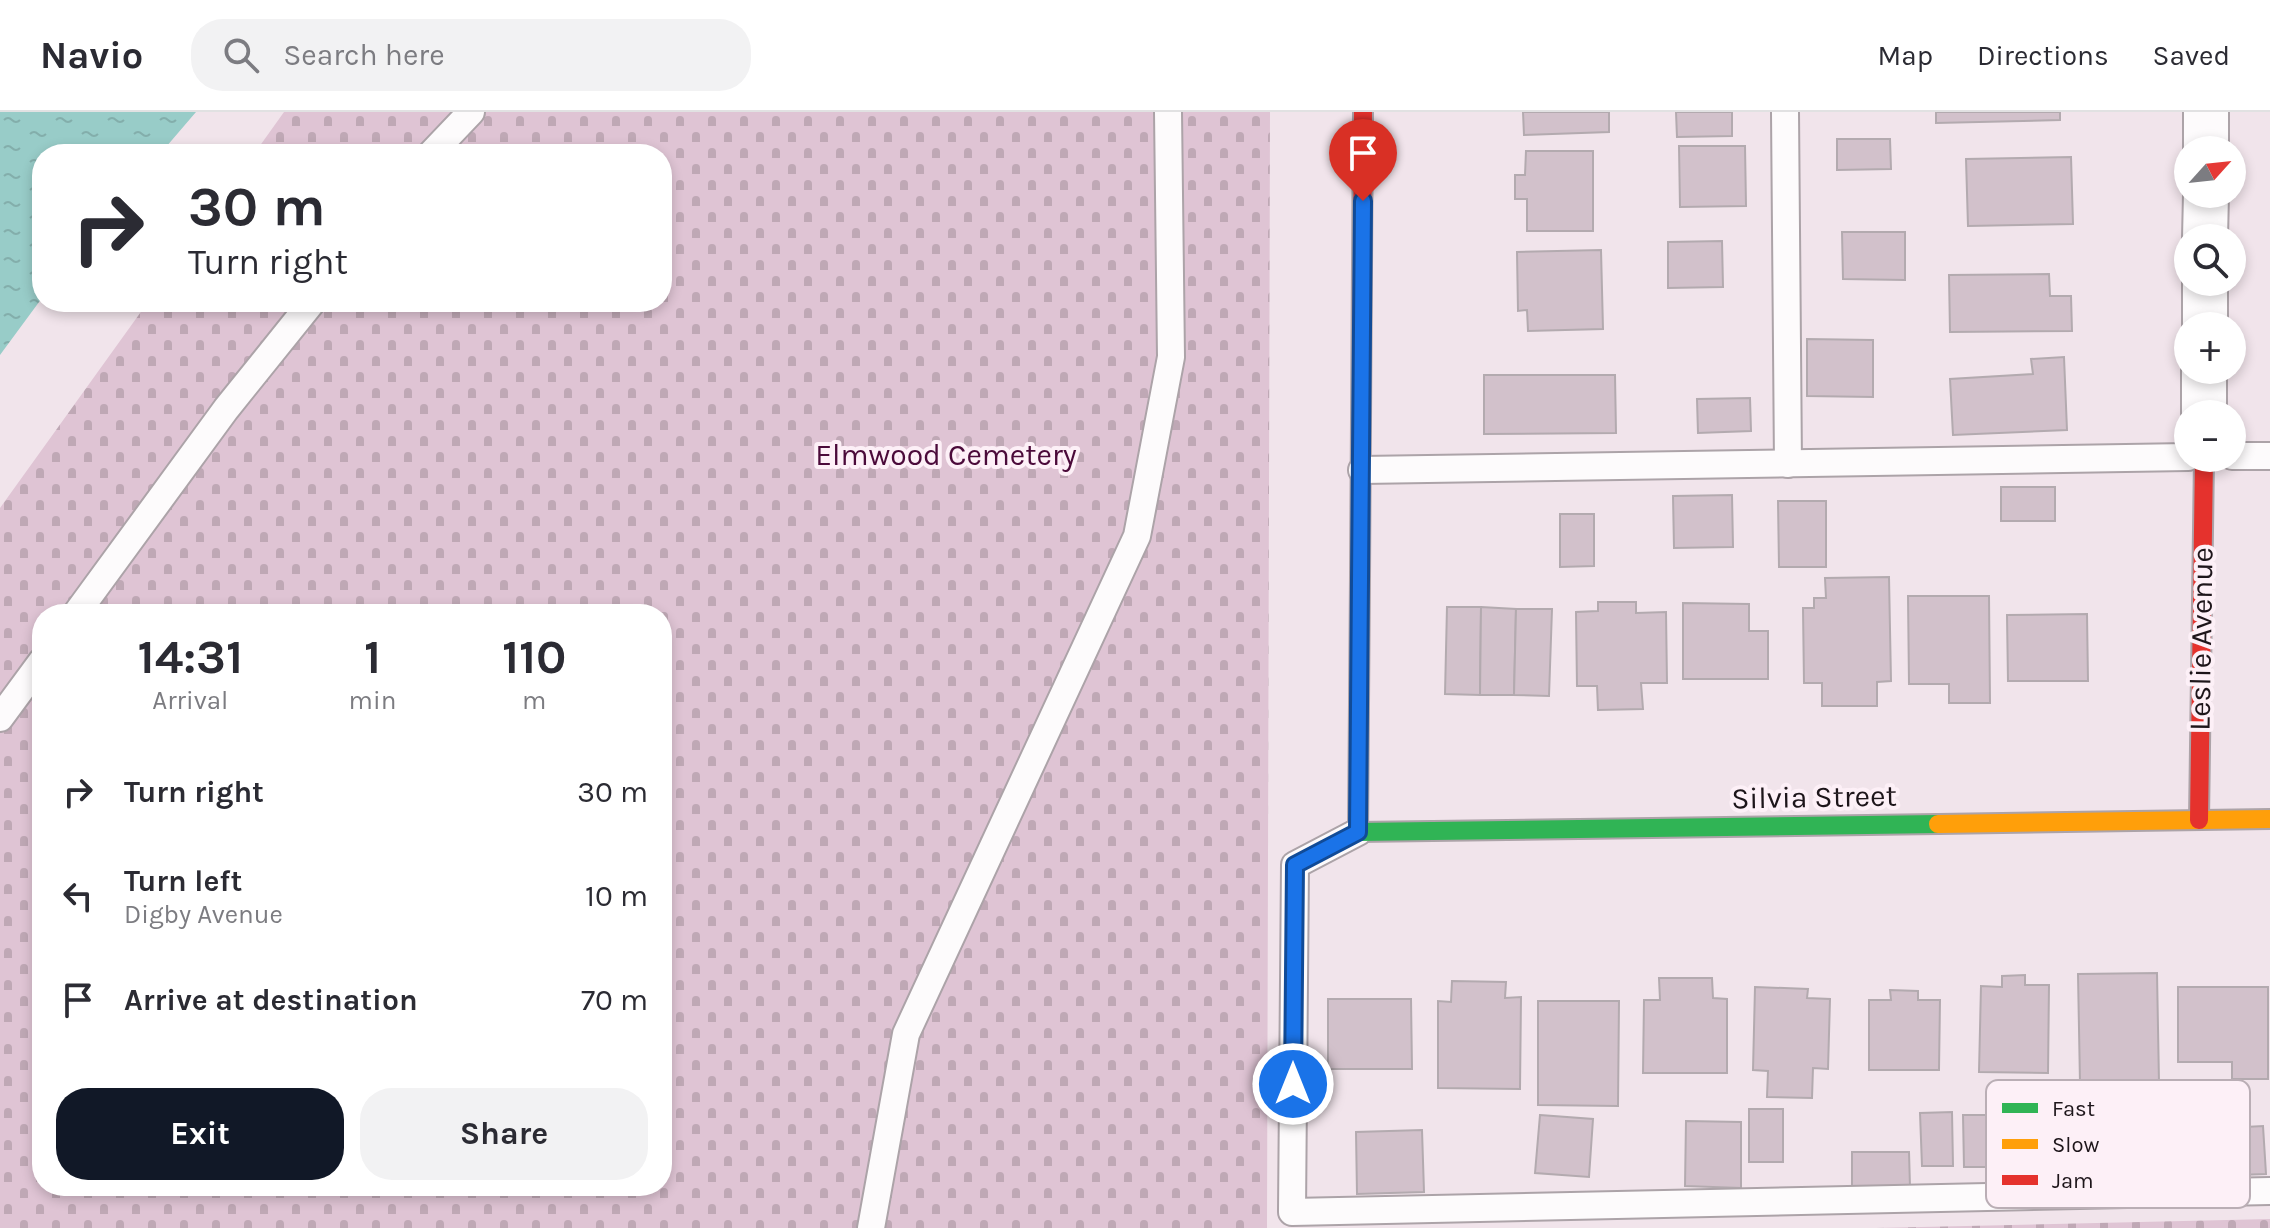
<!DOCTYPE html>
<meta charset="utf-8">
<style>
:root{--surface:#fff;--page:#f2f2f3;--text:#2b2b33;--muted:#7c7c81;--line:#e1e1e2;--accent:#111827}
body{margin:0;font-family:Karla,sans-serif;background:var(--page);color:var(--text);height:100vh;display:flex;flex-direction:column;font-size:30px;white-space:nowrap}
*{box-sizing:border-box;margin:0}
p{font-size:26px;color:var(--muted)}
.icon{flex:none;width:44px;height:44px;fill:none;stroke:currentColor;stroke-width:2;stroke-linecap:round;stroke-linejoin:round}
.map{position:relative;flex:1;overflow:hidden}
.side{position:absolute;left:32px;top:492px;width:640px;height:592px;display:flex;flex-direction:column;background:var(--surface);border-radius:32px;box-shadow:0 4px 12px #0003}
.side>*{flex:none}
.hud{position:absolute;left:32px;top:32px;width:640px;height:168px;border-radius:32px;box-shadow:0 4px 12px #0003;background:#fff;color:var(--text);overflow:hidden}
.needle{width:52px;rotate:63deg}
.controls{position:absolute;left:2174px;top:24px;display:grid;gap:16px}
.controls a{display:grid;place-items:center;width:72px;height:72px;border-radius:50%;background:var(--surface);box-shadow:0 4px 12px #0003;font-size:40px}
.pin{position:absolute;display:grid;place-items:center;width:68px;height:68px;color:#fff;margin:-82px -34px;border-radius:50% 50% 50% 0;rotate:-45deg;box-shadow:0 0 8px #0007}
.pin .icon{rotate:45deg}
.me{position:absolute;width:88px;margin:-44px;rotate:0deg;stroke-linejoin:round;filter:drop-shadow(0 0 6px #0008)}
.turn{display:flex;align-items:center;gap:28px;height:168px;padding:0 24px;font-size:36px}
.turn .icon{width:104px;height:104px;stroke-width:2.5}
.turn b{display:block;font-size:56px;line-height:68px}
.eta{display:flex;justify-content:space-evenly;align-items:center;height:136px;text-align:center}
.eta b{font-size:48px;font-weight:700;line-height:56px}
.button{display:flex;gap:16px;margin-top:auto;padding:16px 24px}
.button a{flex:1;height:92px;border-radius:32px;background:var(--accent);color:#fff;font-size:32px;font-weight:700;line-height:92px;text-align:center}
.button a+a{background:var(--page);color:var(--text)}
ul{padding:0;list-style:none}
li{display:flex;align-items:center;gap:24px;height:104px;padding:0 24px}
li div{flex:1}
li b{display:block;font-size:30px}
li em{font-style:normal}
header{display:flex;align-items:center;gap:48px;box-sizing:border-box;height:112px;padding:0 40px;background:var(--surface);border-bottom:2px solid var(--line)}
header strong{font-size:38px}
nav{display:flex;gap:44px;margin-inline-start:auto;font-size:28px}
.search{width:560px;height:72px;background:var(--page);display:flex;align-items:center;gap:20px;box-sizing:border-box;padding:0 28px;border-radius:32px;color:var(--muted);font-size:30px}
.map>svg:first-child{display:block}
</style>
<header>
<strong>Navio</strong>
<div class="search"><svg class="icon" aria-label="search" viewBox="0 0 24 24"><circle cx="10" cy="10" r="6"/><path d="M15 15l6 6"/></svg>Search here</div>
<nav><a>Map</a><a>Directions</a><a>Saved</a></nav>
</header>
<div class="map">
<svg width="2270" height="1116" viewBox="0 0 2270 1116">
<defs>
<pattern id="cemetery-stones" width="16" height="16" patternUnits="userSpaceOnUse" patternTransform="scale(2)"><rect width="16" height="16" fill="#dfc4d4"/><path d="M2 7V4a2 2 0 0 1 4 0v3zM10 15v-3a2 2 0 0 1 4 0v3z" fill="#bfa8b5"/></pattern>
<pattern id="water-ripples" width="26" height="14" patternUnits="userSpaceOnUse" patternTransform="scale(2)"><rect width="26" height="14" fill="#98ccc8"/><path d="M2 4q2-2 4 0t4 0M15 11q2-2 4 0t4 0" fill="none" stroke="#83aeab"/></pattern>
</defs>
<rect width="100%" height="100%" fill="#f1e4eb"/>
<g fill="url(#cemetery-stones)" fill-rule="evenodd">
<path d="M284 0H1270L1267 1116H0V396L148 190H662V42H254ZM42 502H662V1074H42Z"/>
<path d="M2270 1107V1116H1876Z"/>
</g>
<path fill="url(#water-ripples)" d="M0 0H196L160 42H42V186L0 243Z"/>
<g fill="#d2c1cb" stroke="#b3aaaf" stroke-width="2">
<path d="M1523 0H1609V20L1524 23Z"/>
<path d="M1676 0H1732V24L1677 25Z"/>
<path d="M1936 0H2060V8L1936 11Z"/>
<path d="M1837 27H1890L1891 57 1837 58Z"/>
<path d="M1679 34H1745L1746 94 1680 95Z"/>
<path d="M1526 39H1593V119H1527V87H1515V63H1525Z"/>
<path d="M2071 45 2073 112 1968 114 1966 47Z"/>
<path d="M1842 120H1905V168L1843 167Z"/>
<path d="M1722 129 1723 175 1668 176V130Z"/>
<path d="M1601 138 1603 217 1528 219 1527 198 1518 199 1517 140Z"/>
<path d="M2049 162 2050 184H2071L2072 219 1950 220 1949 163Z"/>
<path d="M1807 227 1873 228V285L1807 284Z"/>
<path d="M2064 245 2067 318 1953 323 1950 267 2033 262 2031 247Z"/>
<path d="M1484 263H1615L1616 321 1484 322Z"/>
<path d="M1750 286 1751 319 1698 321 1697 287Z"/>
<rect x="2001" y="375" width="54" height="34"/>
<path d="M1732 383 1733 435 1674 436 1673 384Z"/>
<path d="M1778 389H1826V455H1779Z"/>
<path d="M1560 402H1594V454L1560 455Z"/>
<path d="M1889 465 1891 569 1877 570V594H1822V571H1804L1803 496H1814V486H1826L1825 466Z"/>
<path d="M1908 484H1989L1990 591H1949V572H1909Z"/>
<path d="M1598 490H1636V501L1666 500 1667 571H1641L1643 597 1598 598 1597 574H1577L1576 500 1598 499Z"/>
<path d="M1683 491 1749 492V519H1768V567H1683Z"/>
<path d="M1447 495H1481L1480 583 1445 582Z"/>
<path d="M1481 495 1516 497 1514 583H1480Z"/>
<path d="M1516 497H1552L1549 584 1514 583Z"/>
<path d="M2087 502 2088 569H2008L2007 503Z"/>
<path d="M2157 861 2159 971H2080L2078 862Z"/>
<path d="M2025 863V873H2049L2048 961 1979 960 1981 874 2002 875V864Z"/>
<path d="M1659 866H1712L1713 886 1727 887V961H1643L1644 888H1660Z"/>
<path d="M1452 869 1506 870 1505 886 1521 885 1520 977 1438 976V889L1451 890Z"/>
<path d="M1755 875 1808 877 1807 886 1830 887 1828 957 1813 956 1812 986 1767 985 1768 959 1753 958Z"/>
<path d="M2178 875H2268V967H2232V950H2178Z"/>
<path d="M1890 878 1918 879V888H1940L1939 958H1869V888H1891Z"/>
<path d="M1328 887H1411L1412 957H1328Z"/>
<path d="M1538 889H1619L1618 994 1538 993Z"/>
<rect x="1749" y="997" width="34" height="53"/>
<path d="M1952 1000 1953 1054H1922L1920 1001Z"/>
<path d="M1540 1003 1593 1007 1589 1065 1535 1061Z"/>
<path d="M1963 1003H1997V1055H1964Z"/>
<path d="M1686 1009 1741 1010V1076L1685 1074Z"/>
<path d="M2263 1014 2266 1062 2209 1064 2207 1017Z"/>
<path d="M1422 1018 1424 1080 1357 1082 1356 1020Z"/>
<path d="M1852 1040H1909L1910 1075H1852Z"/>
</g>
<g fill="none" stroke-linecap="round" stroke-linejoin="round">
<g stroke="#aca3a8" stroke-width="30">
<g id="lane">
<path d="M1785 0 1788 352"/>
<path d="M431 42 471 0"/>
<path d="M2232 344H2270"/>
<path d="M1362 358 2188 345"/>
<path d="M76 502 226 297 312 190"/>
<path d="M0 606 42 549"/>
<path d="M1358 720 1295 753 1292 1100 2270 1079"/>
<path d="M871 1116 906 922 1137 424 1171 245 1168 0"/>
</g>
</g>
<g stroke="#aca3a8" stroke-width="48">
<g id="street">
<path d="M2206 38V0"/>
<path d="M2205 126 2206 82"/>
<path d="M2205 214V170"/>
<path d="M2204 302V258"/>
</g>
</g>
<g stroke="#aca3a8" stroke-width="22">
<path id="fast" d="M1360 463 1358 720 1938 712"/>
</g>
<g stroke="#aca3a8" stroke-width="22">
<path id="slow" d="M1938 712 2270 707"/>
</g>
<g stroke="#aca3a8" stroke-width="22">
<g id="jam">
<path d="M1360 463 1363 0"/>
<path d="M2199 708 2204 346"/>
</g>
</g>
<use href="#lane" stroke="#fdfbfc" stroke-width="26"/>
<use href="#street" stroke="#fdfbfc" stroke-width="44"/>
<use href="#fast" stroke="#30b455" stroke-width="18"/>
<use href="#slow" stroke="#ff9f0a" stroke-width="18"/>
<use href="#jam" stroke="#e5322d" stroke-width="18"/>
</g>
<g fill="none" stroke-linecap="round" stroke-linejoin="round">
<g stroke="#114b97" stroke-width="20">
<path id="route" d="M1293 972 1295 753 1358 720 1363 89"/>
</g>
<use href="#route" stroke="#1a73e8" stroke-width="14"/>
</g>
<g text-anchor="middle" stroke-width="8" stroke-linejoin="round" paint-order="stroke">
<g font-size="30" fill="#4b0a3a" stroke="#fdf0f7">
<text x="946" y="353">Elmwood Cemetery</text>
</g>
<g font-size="30" fill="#1d151a" stroke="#fdf0f7">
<text transform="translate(2201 527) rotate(-89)" y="10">Leslie Avenue</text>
<text transform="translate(1814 685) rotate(-1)" y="10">Silvia Street</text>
</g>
</g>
<rect x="1986" y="968" width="264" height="128" rx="12" fill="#fdf0f7" stroke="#baaeb5" stroke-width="2"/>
<rect x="2002" y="991" width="36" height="10" fill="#30b455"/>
<rect x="2002" y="1027" width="36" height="10" fill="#ff9f0a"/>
<rect x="2002" y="1063" width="36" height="10" fill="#e5322d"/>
<g font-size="22" fill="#1d151a">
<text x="2052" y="1004">Fast</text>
<text x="2052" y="1040">Slow</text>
<text x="2052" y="1076">Jam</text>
</g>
</svg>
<div class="controls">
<a><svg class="needle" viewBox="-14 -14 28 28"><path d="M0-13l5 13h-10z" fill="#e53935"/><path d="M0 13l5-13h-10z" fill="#7c7c81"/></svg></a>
<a><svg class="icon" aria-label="search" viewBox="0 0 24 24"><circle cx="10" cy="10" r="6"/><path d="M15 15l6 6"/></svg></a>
<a>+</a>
<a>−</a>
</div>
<div class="pin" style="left:1363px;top:89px;background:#d93025"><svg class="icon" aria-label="arrive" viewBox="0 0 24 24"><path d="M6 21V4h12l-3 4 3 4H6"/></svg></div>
<svg class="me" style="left:1293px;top:972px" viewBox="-20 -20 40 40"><circle r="17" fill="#1a73e8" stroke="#fff" stroke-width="3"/><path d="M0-11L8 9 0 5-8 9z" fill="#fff"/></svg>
<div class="hud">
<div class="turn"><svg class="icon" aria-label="right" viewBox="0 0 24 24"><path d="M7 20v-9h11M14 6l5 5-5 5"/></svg><div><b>30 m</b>Turn right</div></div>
</div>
<section class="side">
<div class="eta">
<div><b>14:31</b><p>Arrival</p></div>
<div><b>1</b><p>min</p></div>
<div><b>110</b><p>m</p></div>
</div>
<ul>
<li><svg class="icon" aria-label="right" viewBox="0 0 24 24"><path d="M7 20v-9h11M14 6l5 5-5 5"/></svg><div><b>Turn right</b></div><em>30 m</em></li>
<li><svg class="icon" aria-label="left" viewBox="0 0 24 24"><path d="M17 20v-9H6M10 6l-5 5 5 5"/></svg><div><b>Turn left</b><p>Digby Avenue</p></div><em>10 m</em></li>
<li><svg class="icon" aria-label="arrive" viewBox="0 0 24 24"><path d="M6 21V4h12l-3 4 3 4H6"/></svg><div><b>Arrive at destination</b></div><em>70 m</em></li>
</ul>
<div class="button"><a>Exit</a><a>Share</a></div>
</section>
</div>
